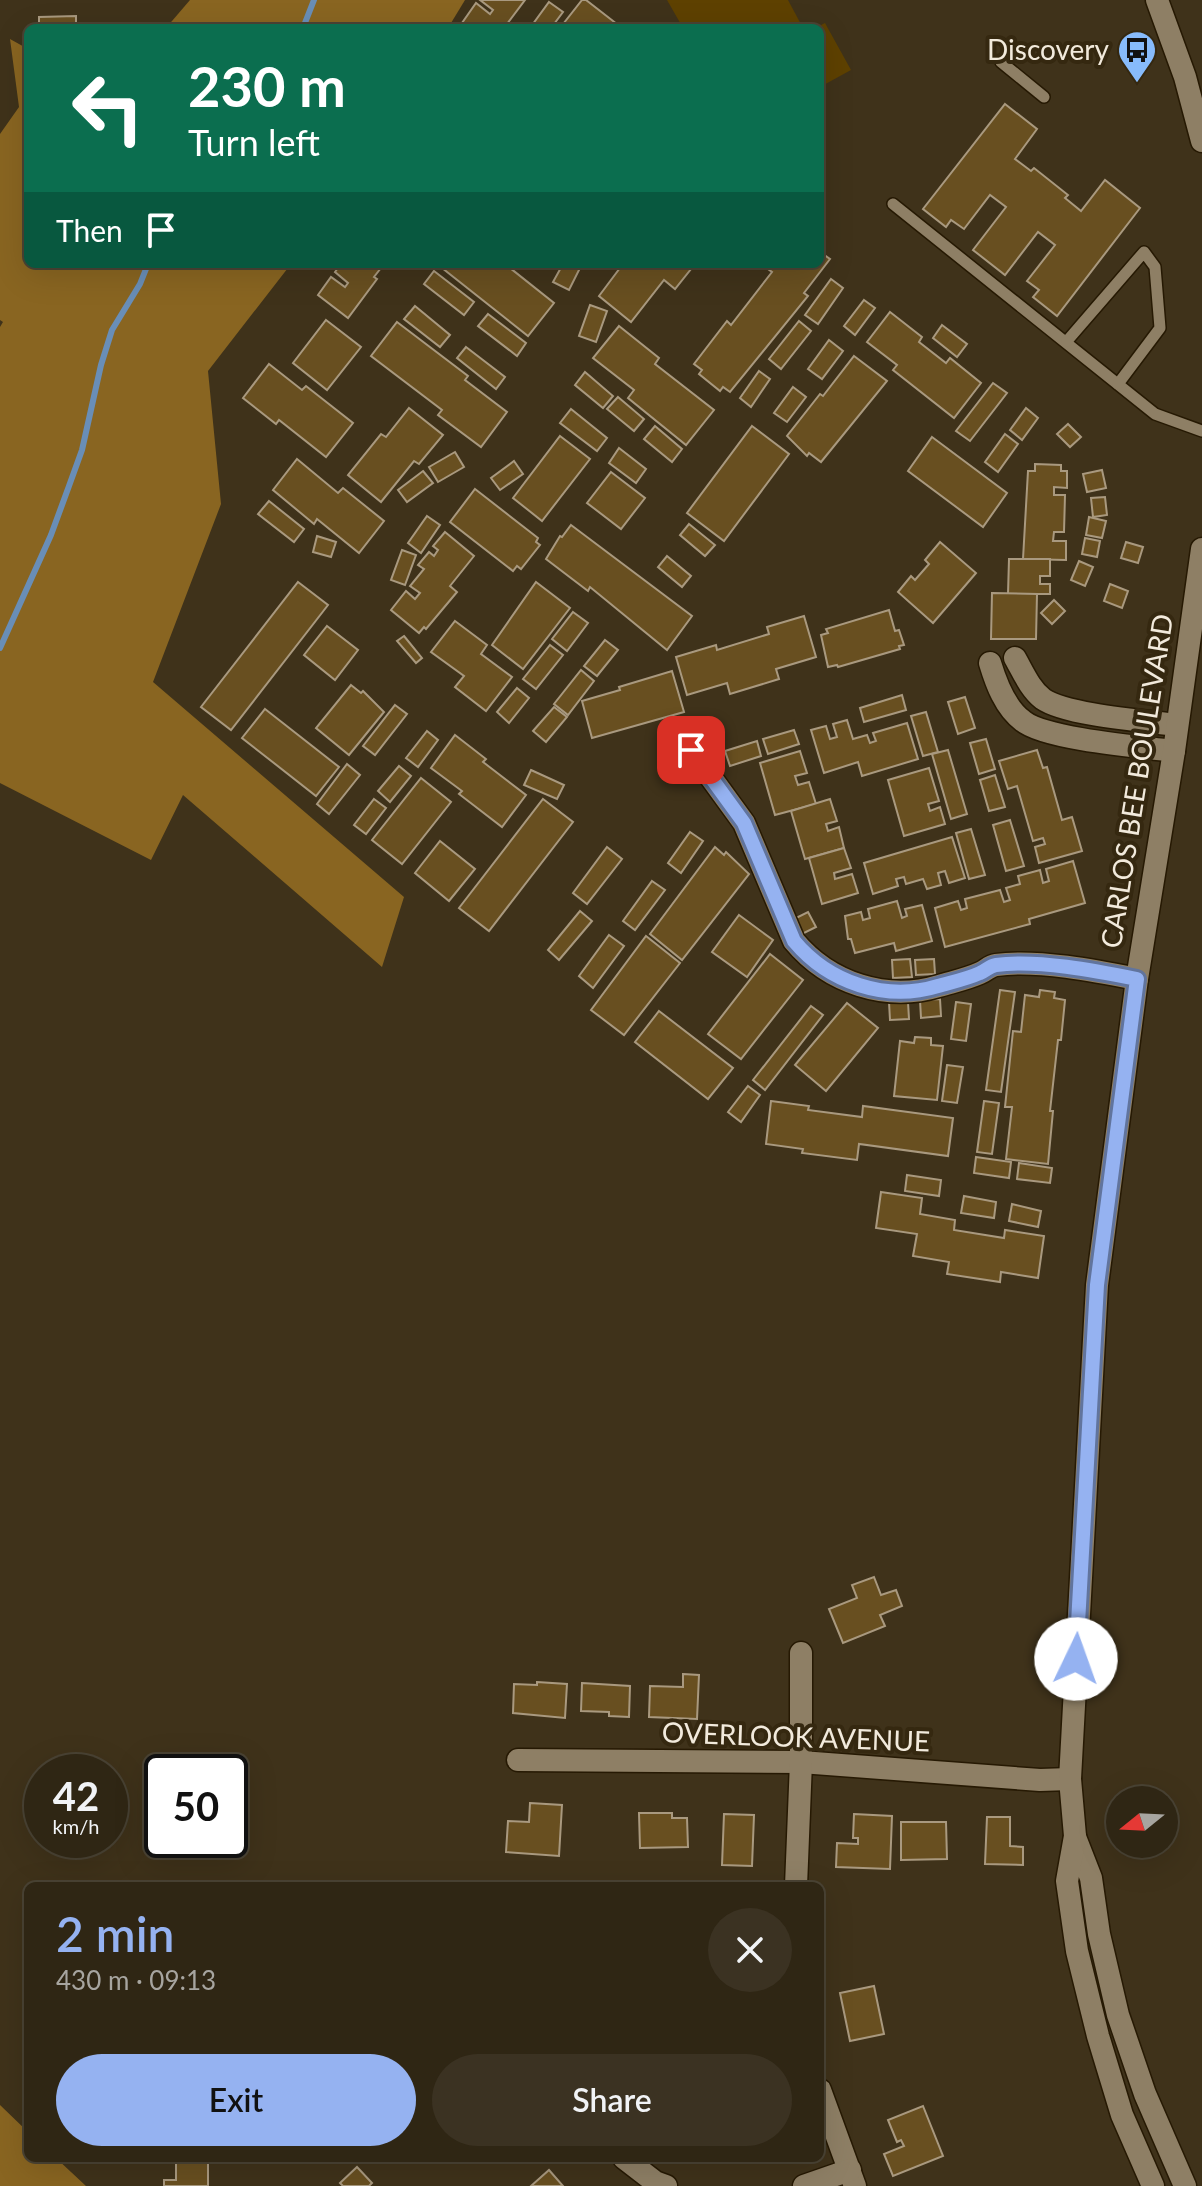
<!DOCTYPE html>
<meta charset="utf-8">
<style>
:root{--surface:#2f2614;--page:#3b3222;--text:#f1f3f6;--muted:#a7a5a0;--line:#4a4334;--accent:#95b2f1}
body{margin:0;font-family:Lato,sans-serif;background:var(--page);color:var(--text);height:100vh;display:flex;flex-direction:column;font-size:30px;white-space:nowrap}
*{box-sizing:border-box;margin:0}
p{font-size:26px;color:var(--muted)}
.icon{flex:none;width:44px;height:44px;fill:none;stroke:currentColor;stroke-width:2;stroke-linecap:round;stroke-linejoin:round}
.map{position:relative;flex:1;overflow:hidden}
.panel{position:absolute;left:24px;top:1882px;width:800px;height:280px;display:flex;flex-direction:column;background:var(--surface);border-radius:12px;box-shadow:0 8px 32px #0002,0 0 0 2px var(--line)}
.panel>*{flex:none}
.guide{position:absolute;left:24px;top:24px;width:800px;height:244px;border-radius:12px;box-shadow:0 8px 32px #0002,0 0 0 2px var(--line);background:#0b6e4f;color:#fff;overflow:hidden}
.needle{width:52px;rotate:252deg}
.controls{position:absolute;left:1106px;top:1786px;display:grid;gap:16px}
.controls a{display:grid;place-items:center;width:72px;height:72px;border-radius:50%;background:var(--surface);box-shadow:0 8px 32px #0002,0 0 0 2px var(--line);font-size:40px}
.speed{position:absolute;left:24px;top:1754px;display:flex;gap:16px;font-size:40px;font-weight:700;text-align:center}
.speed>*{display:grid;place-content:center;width:104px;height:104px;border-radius:50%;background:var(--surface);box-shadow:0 8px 32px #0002,0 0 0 2px var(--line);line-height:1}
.speed small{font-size:20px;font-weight:400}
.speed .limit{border:4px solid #111;border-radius:12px;background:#fff;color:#111}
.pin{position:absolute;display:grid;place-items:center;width:68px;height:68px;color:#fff;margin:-34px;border-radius:16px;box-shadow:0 4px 12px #0006}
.me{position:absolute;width:88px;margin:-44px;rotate:3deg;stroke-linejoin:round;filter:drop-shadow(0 0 6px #0008)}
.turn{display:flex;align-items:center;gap:28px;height:168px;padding:0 32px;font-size:36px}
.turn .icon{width:104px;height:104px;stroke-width:2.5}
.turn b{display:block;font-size:56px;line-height:68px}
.then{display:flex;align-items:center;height:76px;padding:0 32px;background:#0003;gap:16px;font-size:30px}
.round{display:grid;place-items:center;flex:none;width:84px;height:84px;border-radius:42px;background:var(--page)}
.head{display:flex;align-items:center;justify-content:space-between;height:136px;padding:0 32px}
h1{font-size:48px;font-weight:600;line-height:60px;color:var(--accent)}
.button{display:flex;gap:16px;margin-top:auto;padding:16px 32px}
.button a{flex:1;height:92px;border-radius:48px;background:var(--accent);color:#111;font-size:32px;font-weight:600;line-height:92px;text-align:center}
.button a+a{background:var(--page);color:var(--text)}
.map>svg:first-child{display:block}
</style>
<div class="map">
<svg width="1202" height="2186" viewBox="0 0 1202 2186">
<rect width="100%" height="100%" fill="#3f321a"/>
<g fill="#5e4100">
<path d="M667 0H788L803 28H683Z"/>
<path d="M825 23 851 70 820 87V28H815Z"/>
</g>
<g fill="#896521">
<path d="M190 0H465L448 28H166Z"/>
<path d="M10 39 28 49V264H291L208 371 221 504 153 682 404 897 382 967 183 795 151 860 0 783V327L3 322 0 320V134L19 107Z"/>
<path d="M0 2105 28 2132V2158H56L86 2186H0Z"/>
</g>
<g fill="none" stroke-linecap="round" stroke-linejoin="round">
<g stroke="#698eb7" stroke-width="6">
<path d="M303 28 314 0"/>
<path d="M0 648 51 535 69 486 82 450 101 365 112 330 140 284 148 264"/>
</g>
</g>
<g fill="#684f20" stroke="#a9997f" stroke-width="2">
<path d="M480 0H525L504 28H469L462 23 476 3 490 14 493 10Z"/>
<path d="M582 0H586L622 28H560Z"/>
<path d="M549 2 563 12 551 28H530Z"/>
<path d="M76 16V28H39V17Z"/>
<path d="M1005 104 1037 129 1015 159 1031 171 1034 168 1068 195 1065 198 1081 211 1105 180 1140 208 1057 316 1033 297 1039 290 1027 281 1055 245 1038 232 1005 275 973 250 1006 207 990 195 964 229 951 220 946 227 923 209Z"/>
<path d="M820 252 830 259 804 293 808 296 730 392 723 387 720 391 699 374 702 370 694 364 727 321 731 325 772 272 768 269 772 264H820Z"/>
<path d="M341 264H384L374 277 377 279 348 318 318 295 331 277 345 287 348 283 335 272Z"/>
<path d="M437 264H505L554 303 528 336Z"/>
<path d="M563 264H582L569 290 553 282Z"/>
<path d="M623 264H695L675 289 664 280 631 322 599 296Z"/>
<path d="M434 271 474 302 464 315 424 284Z"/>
<path d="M831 279 843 288 818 324 805 315Z"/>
<path d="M864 300 875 308 855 335 844 326Z"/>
<path d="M590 305 607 311 596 342 579 336Z"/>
<path d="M415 306 450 335 440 347 404 319Z"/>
<path d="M890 312 922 337 919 342 946 363 950 358 981 383 954 418 893 370 897 365 867 342Z"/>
<path d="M488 314 526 343 517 356 478 326Z"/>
<path d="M326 320 361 347 327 390 293 363Z"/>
<path d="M799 321 811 331 781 369 769 359Z"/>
<path d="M397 322 468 376 465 380 507 412 481 447 438 415 442 410 371 356Z"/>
<path d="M942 325 967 344 957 357 933 338Z"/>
<path d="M619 326 659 358 655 364 714 410 686 445 628 398 634 390 593 358Z"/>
<path d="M829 340 843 351 822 379 808 369Z"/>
<path d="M466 347 505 377 496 389 457 358Z"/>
<path d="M854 356 887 381 821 462 809 453 807 456 787 436 820 394 823 396Z"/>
<path d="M269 364 302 390 306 386 353 423 326 457 279 420 276 424 243 398Z"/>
<path d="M759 371 770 379 751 407 740 398Z"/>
<path d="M585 372 613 396 603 408 575 385Z"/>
<path d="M993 383 1007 393 970 441 956 431Z"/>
<path d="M793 387 806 397 787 422 774 413Z"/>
<path d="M618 397 644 419 634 431 607 409Z"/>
<path d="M409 408 443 435 419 464 414 461 381 502 348 475 381 434 386 437Z"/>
<path d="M1026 408 1038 418 1022 440 1010 430Z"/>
<path d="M571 409 607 438 597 451 560 423Z"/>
<path d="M1068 424 1081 437 1070 447 1057 434Z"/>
<path d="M655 426 682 449 672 462 644 439Z"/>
<path d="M752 426 789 454 724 541 687 513Z"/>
<path d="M1005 434 1018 444 998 472 985 462Z"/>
<path d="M560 436 590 459 542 521 513 498Z"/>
<path d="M932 437 1007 493 983 527 908 471Z"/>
<path d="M619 448 646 469 636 483 609 463Z"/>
<path d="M455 452 464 467 438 482 429 467Z"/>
<path d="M297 459 338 493 343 488 384 521 359 553 317 519 314 524 273 490Z"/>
<path d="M514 461 523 474 500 490 491 478Z"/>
<path d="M1035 464 1061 465V471H1067V488L1054 487V495H1065L1064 532H1054L1053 541H1066V560L1023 559 1028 471H1035Z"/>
<path d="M1102 470 1106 488 1087 492 1083 474Z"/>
<path d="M423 471 433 483 407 502 398 490Z"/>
<path d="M611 472 645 498 621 529 587 503Z"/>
<path d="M475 489 538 538 536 542 540 545 521 569 517 566 513 571 450 522Z"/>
<path d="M1105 497 1107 515 1093 517 1091 498Z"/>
<path d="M269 501 304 529 294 542 258 514Z"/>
<path d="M427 516 440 525 421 553 408 543Z"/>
<path d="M1089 517 1106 521 1102 538 1086 535Z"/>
<path d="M689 524 715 545 705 556 680 535Z"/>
<path d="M571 525 692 616 667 650 590 587 588 591 546 559 560 536 562 537Z"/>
<path d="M445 532 474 556 450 586 457 592 426 629 424 627 419 633 391 610 406 591 415 599 420 593 410 586 424 569 418 565 429 552 434 556 438 550 433 546Z"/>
<path d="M317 536 336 542 331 557 313 552Z"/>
<path d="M1085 538 1100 541 1097 557 1082 554Z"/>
<path d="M940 542 976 573 933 623 898 592 911 576 915 580 929 564 925 560Z"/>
<path d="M1126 542 1143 547 1138 563 1121 558Z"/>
<path d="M402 550 416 555 405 585 391 580Z"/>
<path d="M667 556 691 576 682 587 658 567Z"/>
<path d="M1009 559H1050V576H1040V584H1050V594H1008Z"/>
<path d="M1079 561 1093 567 1085 586 1071 580Z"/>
<path d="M298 582 328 605 231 730 201 707Z"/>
<path d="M536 582 570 608 523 669 492 645Z"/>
<path d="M1110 584 1128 591 1122 608 1104 601Z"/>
<path d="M992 593 1037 594 1036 639H991Z"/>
<path d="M1054 600 1065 611 1052 624 1041 613Z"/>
<path d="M889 610 895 631 899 630 904 645 899 646 900 649 838 667 837 665 828 667 821 635 828 633 826 629Z"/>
<path d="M573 612 588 623 567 651 552 639Z"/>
<path d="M804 616 816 657 776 669 779 679 730 694 727 683 687 695 676 657 716 645 717 650 769 634 767 627Z"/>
<path d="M455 621 487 645 481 654 512 677 486 711 455 687 464 676 431 652Z"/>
<path d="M327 626 358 650 335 680 304 655Z"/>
<path d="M404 636 422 658 416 663 397 641Z"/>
<path d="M605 640 618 650 597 676 584 666Z"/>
<path d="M550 645 563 655 536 689 523 679Z"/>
<path d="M581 670 594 681 568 715 554 704Z"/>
<path d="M672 671 684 712 592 738 582 701 620 690 619 687Z"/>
<path d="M351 685 361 693 363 691 384 712 349 755 316 728Z"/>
<path d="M517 688 529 698 509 723 497 712Z"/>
<path d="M902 695 906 710 864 722 860 708Z"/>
<path d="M965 697 975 728 958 734 948 702Z"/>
<path d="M395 705 407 714 375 755 363 746Z"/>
<path d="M554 707 567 717 546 742 533 731Z"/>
<path d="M265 709 339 767 316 796 242 738Z"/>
<path d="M926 712 938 752 923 756 911 716Z"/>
<path d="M847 720 853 739 867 735 870 743 876 741 873 733 907 723 918 759 862 776 858 762 824 773 811 730 826 726 830 739 837 737 833 724Z"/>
<path d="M794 730 799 744 768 754 763 739Z"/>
<path d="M427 731 438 740 418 767 406 758Z"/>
<path d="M455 735 486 759 483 762 526 795 502 827 459 794 462 791 431 768Z"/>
<path d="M986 739 995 769 979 774 970 743Z"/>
<path d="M757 741 761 756 730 766 725 751Z"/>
<path d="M948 750 967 814 951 819 932 754Z"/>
<path d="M1037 750 1043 768 1047 767 1062 820 1072 817 1082 851 1039 863 1035 847 1045 844 1043 838 1033 841 1017 786 1008 789 999 761Z"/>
<path d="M800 751 807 773 795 776 798 785 809 782 816 804 775 815 760 763Z"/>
<path d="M347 764 360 775 329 814 317 804Z"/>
<path d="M399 766 411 776 390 802 378 791Z"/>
<path d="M929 768 939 801 928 804 930 811 940 807 945 824 904 836 888 780Z"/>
<path d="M531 770 564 785 557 799 524 785Z"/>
<path d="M995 775 1005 807 989 811 980 780Z"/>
<path d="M421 778 451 802 402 864 372 840Z"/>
<path d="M374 799 386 808 366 834 354 825Z"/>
<path d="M543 799 573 822 489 931 459 908Z"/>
<path d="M830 799 837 821 826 824 828 831 839 827 844 848 805 859 791 811Z"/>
<path d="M1010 820 1024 866 1006 871 993 825Z"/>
<path d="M971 829 985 875 969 879 956 833Z"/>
<path d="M690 832 703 841 681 873 668 863Z"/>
<path d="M952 837 965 878 949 883 945 871 938 873 941 885 927 889 923 879 906 884 904 877 896 879 898 886 873 894 864 863Z"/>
<path d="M440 841 475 869 449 901 415 873Z"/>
<path d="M607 847 622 859 587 904 573 893Z"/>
<path d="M715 847 724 855 726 852 749 874 682 960 650 934Z"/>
<path d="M844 848 851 868 834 873 835 879 852 874 858 893 822 904 809 858Z"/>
<path d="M1073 861 1085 903 1029 919 1030 924 945 947 935 908 958 901 961 910 967 908 965 899 1000 890 1004 902 1010 900 1006 888 1020 884 1018 876 1040 870 1043 883 1049 881 1046 869Z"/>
<path d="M652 881 665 890 635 930 623 921Z"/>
<path d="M897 901 902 918 907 916 905 909 922 905 932 941 896 951 894 943 855 953 851 939H848L845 916 861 912 863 920 870 918 868 909Z"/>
<path d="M580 911 592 921 559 960 548 950Z"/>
<path d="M808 912 816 927 800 935 792 920Z"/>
<path d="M739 915 773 940 747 977 712 952Z"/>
<path d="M609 935 624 946 593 988 579 976Z"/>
<path d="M646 936 680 963 624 1035 591 1010Z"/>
<path d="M770 954 803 980 741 1059 708 1034Z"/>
<path d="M910 959 912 977 893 978 892 960Z"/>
<path d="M934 959 935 974 916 975 915 960Z"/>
<path d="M1000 990 1015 992 1001 1092 986 1090Z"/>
<path d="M1040 990 1055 992 1054 998 1065 1000 1061 1040H1058L1050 1111H1053L1048 1164 1006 1159 1012 1107H1005L1013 1031 1021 1032 1025 995 1039 997Z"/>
<path d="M940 999 941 1016 921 1018 920 1000Z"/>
<path d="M889 1002H908L909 1019 890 1020Z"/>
<path d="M956 1002 971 1004 966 1041 951 1039Z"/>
<path d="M847 1003 878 1028 826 1091 795 1065Z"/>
<path d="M811 1006 823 1015 765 1090 753 1080Z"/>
<path d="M659 1011 733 1068 708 1099 635 1042Z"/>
<path d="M915 1037 931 1038V1045L943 1046 937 1100 894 1096 900 1041 914 1043Z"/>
<path d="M947 1065 963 1067 957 1103 942 1101Z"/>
<path d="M748 1086 760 1095 741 1122 728 1112Z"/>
<path d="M771 1101 809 1106 808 1110 862 1117 863 1106 953 1118 948 1156 859 1144 857 1160 802 1153 803 1149 766 1144Z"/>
<path d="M984 1101 999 1103 992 1154 977 1152Z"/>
<path d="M976 1157 1011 1162 1009 1178 974 1173Z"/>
<path d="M1019 1163 1052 1168 1050 1183 1017 1179Z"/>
<path d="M907 1175 941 1180 939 1196 905 1191Z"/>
<path d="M881 1192 922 1198 920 1214 955 1220 954 1230 1004 1238 1005 1230 1044 1236 1038 1278 1001 1272 1000 1282 947 1274 949 1262 913 1256 917 1234 876 1228Z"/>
<path d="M964 1196 996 1202 994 1218 961 1213Z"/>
<path d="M1012 1204 1041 1211 1038 1227 1009 1221Z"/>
<path d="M874 1577 881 1595 896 1590 902 1606 880 1615 885 1626 843 1643 829 1609 857 1598 852 1585Z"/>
<path d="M683 1674 699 1675 697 1719 649 1717 650 1686 683 1687Z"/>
<path d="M537 1682 567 1684 565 1718 513 1713 514 1684 537 1685Z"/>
<path d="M582 1683 630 1686 629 1717 609 1716V1712L581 1711Z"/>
<path d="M530 1803 562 1805 559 1856 506 1852 508 1821 529 1822Z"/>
<path d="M639 1813H672V1818H687L688 1847 640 1848Z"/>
<path d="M724 1814 754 1815 752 1866 722 1865Z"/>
<path d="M854 1814 892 1816 890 1869 836 1867 837 1843 858 1844V1838H853Z"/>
<path d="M987 1817H1010V1846L1023 1847V1865L985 1864Z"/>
<path d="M901 1822H946L947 1859 901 1860Z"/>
<path d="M874 1986 884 2034 850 2041 840 1993Z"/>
<path d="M923 2106 943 2156 893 2176 884 2154 904 2146 901 2140 897 2142 888 2120Z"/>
<path d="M176 2159H208V2186H164V2180H176Z"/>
<path d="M357 2167 372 2183 369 2186H343L340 2183Z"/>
<path d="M549 2170 563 2186H531Z"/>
</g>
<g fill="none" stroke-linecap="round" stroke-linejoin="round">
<g stroke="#261903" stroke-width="14">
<g id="service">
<path d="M1001 62 1044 97"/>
<path d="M893 204 1155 414 1202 431"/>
<path d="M1067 341 1144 252 1155 267 1160 328 1118 384"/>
</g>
</g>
<g stroke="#261903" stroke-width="25">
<g id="minor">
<path d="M1015 658C1023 672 1030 689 1043 699 1066 715 1146 721 1177 725"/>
<path d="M990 663C996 683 1005 708 1023 721 1045 739 1141 747 1174 751"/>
<path d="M691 750 744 823 794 941C829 983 886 1002 939 986 952 982 967 979 980 973 986 971 989 966 996 965 1036 959 1097 971 1137 979"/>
<path d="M518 1760 801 1762 1040 1780 1070 1779"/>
<path d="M796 1886 801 1762V1653"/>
<path d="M820 2090 855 2186"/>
<path d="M624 2158 655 2182 666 2186"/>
<path d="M804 2186 850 2170"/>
</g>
</g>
<g stroke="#261903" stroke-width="25">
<g id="secondary">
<path d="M1157 0 1185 77 1202 141"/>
<path d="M1075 1837 1091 1878 1099 1934 1118 2015 1145 2094 1185 2186"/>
<path d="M1153 2186 1122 2115 1098 2036 1077 1951 1067 1881 1075 1836 1070 1779 1097 1285 1137 979 1174 751 1202 549"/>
</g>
</g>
<use href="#service" stroke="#8e7f65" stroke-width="11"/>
<use href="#minor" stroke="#8e7f65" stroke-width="22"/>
<use href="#secondary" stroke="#8e7f65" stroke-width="22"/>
</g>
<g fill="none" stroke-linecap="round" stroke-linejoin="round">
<g stroke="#61749d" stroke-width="20">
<path id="route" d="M691 750 744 823 794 941C829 983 886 1002 938 986 952 982 967 979 980 973 986 971 989 966 996 965 1036 959 1097 971 1137 979L1097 1285 1076 1659"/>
</g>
<use href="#route" stroke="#95b2f1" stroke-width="14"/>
</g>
<defs>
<g id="bus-pin" transform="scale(2)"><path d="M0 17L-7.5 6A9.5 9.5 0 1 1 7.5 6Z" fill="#87bbfb" stroke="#352810"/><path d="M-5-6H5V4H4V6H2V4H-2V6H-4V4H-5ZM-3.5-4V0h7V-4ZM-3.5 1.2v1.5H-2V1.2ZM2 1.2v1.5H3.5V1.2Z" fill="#111"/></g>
</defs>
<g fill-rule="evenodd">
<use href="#bus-pin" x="1137" y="50"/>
</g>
<g text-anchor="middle" stroke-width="8" stroke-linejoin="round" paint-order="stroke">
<g font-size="28" fill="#f2eadc" stroke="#352810" text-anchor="end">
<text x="1109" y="60">Discovery</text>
</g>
<g font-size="28" fill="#f2eadc" stroke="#352810">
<text transform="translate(1137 781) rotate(-81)" y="10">CARLOS BEE BOULEVARD</text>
<text transform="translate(796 1737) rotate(2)" y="10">OVERLOOK AVENUE</text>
</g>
</g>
</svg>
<div class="controls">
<a><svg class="needle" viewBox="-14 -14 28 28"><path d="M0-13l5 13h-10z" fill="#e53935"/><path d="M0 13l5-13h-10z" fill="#a7a5a0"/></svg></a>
</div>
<div class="speed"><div>42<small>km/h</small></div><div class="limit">50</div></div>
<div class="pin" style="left:691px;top:750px;background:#d93025"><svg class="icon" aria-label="arrive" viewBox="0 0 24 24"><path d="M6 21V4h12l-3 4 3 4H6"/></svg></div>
<svg class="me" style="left:1076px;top:1659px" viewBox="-20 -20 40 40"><circle r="19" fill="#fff"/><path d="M0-13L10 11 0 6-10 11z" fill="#95b2f1"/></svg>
<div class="guide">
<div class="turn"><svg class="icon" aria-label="left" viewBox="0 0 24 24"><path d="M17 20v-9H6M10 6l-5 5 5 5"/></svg><div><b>230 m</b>Turn left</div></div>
<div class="then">Then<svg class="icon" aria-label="arrive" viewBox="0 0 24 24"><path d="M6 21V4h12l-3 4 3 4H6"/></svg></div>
</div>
<section class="panel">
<div class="head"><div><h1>2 min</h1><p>430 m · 09:13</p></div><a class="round"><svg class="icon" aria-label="close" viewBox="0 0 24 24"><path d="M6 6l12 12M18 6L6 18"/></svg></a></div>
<div class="button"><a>Exit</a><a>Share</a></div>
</section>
</div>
